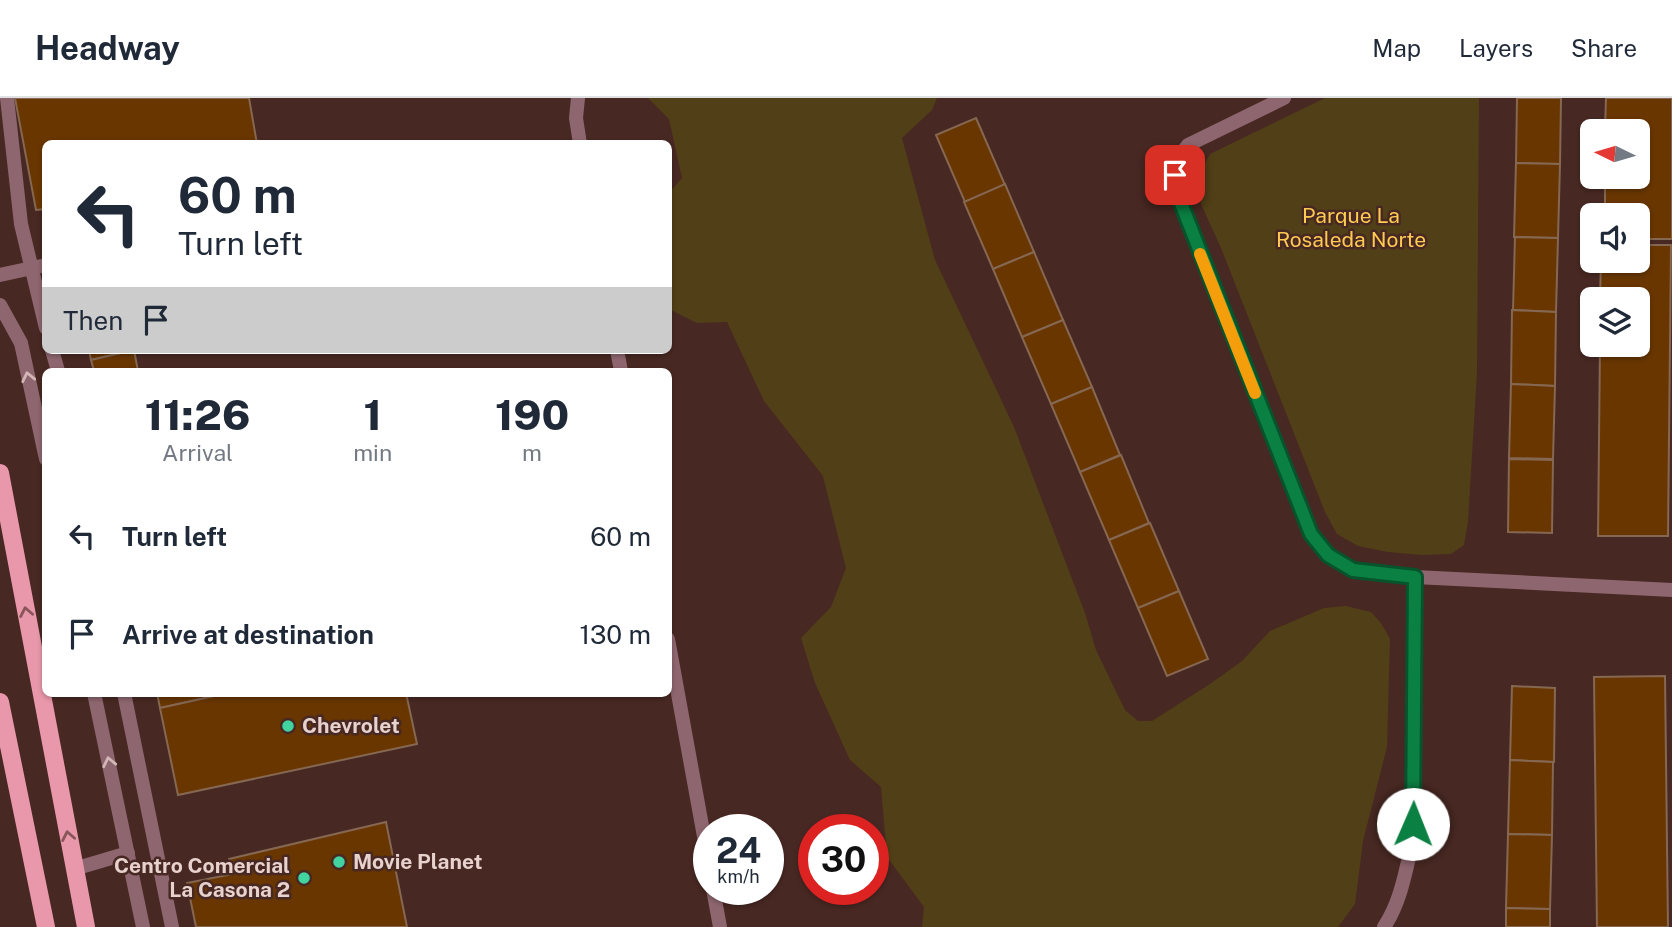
<!DOCTYPE html>
<style>
:root{--surface:#fff;--page:#f2f2f3;--text:#1f2937;--muted:#747a83;--line:#e0e1e3}
body{margin:0;font-family:"Public Sans",sans-serif;background:var(--page);color:var(--text);height:100vh;display:flex;flex-direction:column;font-size:26px;white-space:nowrap}
*{box-sizing:border-box;margin:0}
p{font-size:23px;color:var(--muted)}
.icon{flex:none;width:38px;height:38px;fill:none;stroke:currentColor;stroke-width:2;stroke-linecap:round;stroke-linejoin:round}
.map{position:relative;flex:1;overflow:hidden}
.details{position:absolute;left:42px;top:270px;width:630px;height:329px;display:flex;flex-direction:column;background:var(--surface);border-radius:10px;box-shadow:0 2px 5px #0004}
.details>*{flex:none}
.guide{position:absolute;left:42px;top:42px;width:630px;height:214px;border-radius:10px;box-shadow:0 2px 5px #0004;background:#fff;color:var(--text);overflow:hidden}
.needle{width:46px;rotate:275deg}
.tools{position:absolute;left:1580px;top:21px;display:grid;gap:14px}
.tools a{display:grid;place-items:center;width:70px;height:70px;border-radius:10px;background:var(--surface);box-shadow:0 2px 5px #0004;font-size:35px}
.speed{position:absolute;left:693px;top:716px;display:flex;gap:14px;font-size:35px;font-weight:700;text-align:center}
.speed>*{display:grid;place-content:center;width:91px;height:91px;border-radius:50%;background:var(--surface);box-shadow:0 2px 5px #0004;line-height:1}
.speed small{font-size:18px;font-weight:400}
.speed .limit{border:10px solid #d22;background:#fff;color:#111}
.pin{position:absolute;display:grid;place-items:center;width:60px;height:60px;color:#fff;margin:-30px;border-radius:14px;box-shadow:0 4px 10px #0006}
.me{position:absolute;width:77px;margin:-38px;rotate:1deg;stroke-linejoin:round;filter:drop-shadow(0 0 5px #0008)}
.turn{display:flex;align-items:center;gap:24px;height:147px;padding:0 21px;font-size:32px}
.turn .icon{width:91px;height:91px;stroke-width:2.5}
.turn b{display:block;font-size:49px;line-height:60px}
.then{display:flex;align-items:center;height:66px;padding:0 21px;background:#0003;gap:14px;font-size:26px}
.eta{display:flex;justify-content:space-evenly;align-items:center;height:119px;text-align:center}
.eta b{font-size:42px;font-weight:800;line-height:49px}
ul{padding:0;list-style:none}
li{display:flex;align-items:center;gap:21px;height:98px;padding:0 21px}
li div{flex:1}
li b{display:block;font-size:26px}
li em{font-style:normal}
header{display:flex;align-items:center;gap:42px;box-sizing:border-box;height:98px;padding:0 35px;background:var(--surface);border-bottom:2px solid var(--line)}
header strong{font-size:33px}
nav{display:flex;gap:38px;margin-inline-start:auto;font-size:24px}
.map>svg:first-child{display:block}
</style>
<header>
<strong>Headway</strong>
<nav><a>Map</a><a>Layers</a><a>Share</a></nav>
</header>
<div class="map">
<svg width="1672" height="829" viewBox="0 0 1672 829">
<rect width="100%" height="100%" fill="#482822"/>
<g fill="#513f17">
<path d="M648 0H937L932 12 902 40 935 162 1014 329 1085 515 1096 552 1125 612 1138 623H1152L1210 586 1242 563 1270 533 1324 510 1346 508 1371 514 1381 525 1390 541 1387 649 1363 743 1355 806 1338 829H922L924 809 887 759 881 689 850 662 815 585 801 540 831 509 846 470 823 378 764 303 727 224 697 225 669 211V95L682 80 669 21Z"/>
<path d="M1325 0H1479L1477 275 1468 424 1464 447 1451 456 1422 457 1388 454 1358 448 1337 436 1325 414 1221 150 1201 106 1198 77 1210 56Z"/>
</g>
<g fill="#693600" stroke="#856752" stroke-width="2">
<path d="M15 0H249L257 46H46V111L36 112Z"/>
<path d="M1517 0H1561L1560 66 1516 65Z"/>
<path d="M1606 0H1672V141H1638V117H1605V79H1638V33H1605Z"/>
<path d="M976 20 1005 87 965 104 936 37Z"/>
<path d="M1516 65 1560 66 1558 140 1514 139Z"/>
<path d="M1005 86 1034 154 993 171 964 104Z"/>
<path d="M1515 139 1558 140 1556 214 1513 212Z"/>
<path d="M1638 147H1671L1668 438H1598L1600 247H1638V201H1600L1601 163H1638Z"/>
<path d="M1034 154 1063 222 1022 239 993 171Z"/>
<path d="M1512 212 1556 214 1555 288 1511 286Z"/>
<path d="M1063 222 1092 289 1051 306 1022 239Z"/>
<path d="M89 252H133L91 262Z"/>
<path d="M134 252 138 273H94L91 262Z"/>
<path d="M1511 286 1555 288 1553 361 1509 360Z"/>
<path d="M1092 289 1120 357 1080 374 1051 306Z"/>
<path d="M1121 357 1149 425 1109 442 1080 374Z"/>
<path d="M1509 361 1553 362 1552 435 1508 434Z"/>
<path d="M1150 425 1179 493 1138 510 1109 442Z"/>
<path d="M1179 493 1208 561 1167 578 1138 510Z"/>
<path d="M1665 578 1668 829H1597L1594 579Z"/>
<path d="M1512 588 1555 590 1554 664 1510 662Z"/>
<path d="M157 595H228L160 610Z"/>
<path d="M228 595H406L417 646 178 697 160 610Z"/>
<path d="M1510 662 1553 664 1552 737 1508 736Z"/>
<path d="M386 724 407 829H196L187 785 233 776 229 761Z"/>
<path d="M1508 736 1552 737 1550 811 1506 810Z"/>
<path d="M1506 810 1550 811V829H1506Z"/>
</g>
<g fill="none" stroke-linecap="round" stroke-linejoin="round">
<g stroke="#8e666f" stroke-width="14">
<path d="M0 177 46 167"/>
<path d="M0 207 21 245 46 361"/>
<path d="M94 595 143 829"/>
<path d="M74 771 128 755"/>
</g>
<g stroke="#8e666f" stroke-width="14">
<path d="M7 0 21 126 46 230"/>
<path d="M52 252 58 273"/>
<path d="M124 595 172 829"/>
</g>
<g stroke="#8e666f" stroke-width="14">
<path d="M578 0 576 20 580 46"/>
<path d="M1284 0 1188 47 1177 61 1175 77 1177 95 1311 436 1328 457 1353 472 1415 479 1672 492"/>
<path d="M617 252 621 273"/>
<path d="M668 541 709 766"/>
<path d="M713 791 720 829"/>
<path d="M1384 829C1401 804 1406 771 1413 742L1415 479"/>
</g>
<g stroke="#e998ab" stroke-width="18">
<path d="M0 375 86 829"/>
<path d="M0 604 46 829"/>
</g>
</g>
<defs><path id="oneway-chevron" d="M-2-3.5L2.5 0L-2 3.5" fill="none" stroke-width="1.6" stroke-linecap="round" stroke-linejoin="round" transform="scale(1.75)"/></defs>
<g stroke="#d2b7b6">
<use href="#oneway-chevron" transform="translate(28 279) rotate(-102)"/>
<use href="#oneway-chevron" transform="translate(109 664) rotate(-102)"/>
</g>
<g stroke="#885559">
<use href="#oneway-chevron" transform="translate(26 514) rotate(-101)"/>
<use href="#oneway-chevron" transform="translate(68 738) rotate(-101)"/>
</g>
<g fill="none" stroke-linecap="round" stroke-linejoin="round">
<g stroke="#07532c" stroke-width="18">
<path id="route" d="M1175 77 1177 95 1311 436 1328 457 1353 472 1415 479 1413 726"/>
</g>
<use href="#route" stroke="#0b8043" stroke-width="12"/>
<path stroke="#f59e0b" stroke-width="12" d="M1200 156 1255 295"/>
</g>
<g fill="#42d4a0" stroke="#482822" stroke-width="2.5">
<circle cx="288" cy="628" r="7"/>
<circle cx="339" cy="764" r="7"/>
<circle cx="304" cy="780" r="7"/>
</g>
<g text-anchor="middle" stroke-width="5" stroke-linejoin="round" paint-order="stroke">
<g font-size="21" fill="#feca51" stroke="#482822">
<text x="1351" y="125">Parque La<tspan x="1351" dy="24">Rosaleda Norte</tspan></text>
</g>
<g font-size="21" font-weight="bold" fill="#e8d2ce" stroke="#482822" text-anchor="start">
<text x="302" y="635">Chevrolet</text>
<text x="353" y="771">Movie Planet</text>
<text x="290" y="775" text-anchor="end">Centro Comercial<tspan x="290" dy="24">La Casona 2</tspan></text>
</g>
</g>
</svg>
<div class="tools">
<a><svg class="needle" viewBox="-14 -14 28 28"><path d="M0-13l5 13h-10z" fill="#e53935"/><path d="M0 13l5-13h-10z" fill="#747a83"/></svg></a>
<a><svg class="icon" aria-label="sound" viewBox="0 0 24 24"><path d="M4 9h4l5-4v14l-5-4H4zM17 9q2 3 0 6"/></svg></a>
<a><svg class="icon" aria-label="layers" viewBox="0 0 24 24"><path d="M12 4l9 5-9 5-9-5zM3 14l9 5 9-5"/></svg></a>
</div>
<div class="speed"><div>24<small>km/h</small></div><div class="limit">30</div></div>
<div class="pin" style="left:1175px;top:77px;background:#d93025"><svg class="icon" aria-label="arrive" viewBox="0 0 24 24"><path d="M6 21V4h12l-3 4 3 4H6"/></svg></div>
<svg class="me" style="left:1413px;top:726px" viewBox="-20 -20 40 40"><circle r="19" fill="#fff"/><path d="M0-13L10 11 0 6-10 11z" fill="#0b8043"/></svg>
<div class="guide">
<div class="turn"><svg class="icon" aria-label="left" viewBox="0 0 24 24"><path d="M17 20v-9H6M10 6l-5 5 5 5"/></svg><div><b>60 m</b>Turn left</div></div>
<div class="then">Then<svg class="icon" aria-label="arrive" viewBox="0 0 24 24"><path d="M6 21V4h12l-3 4 3 4H6"/></svg></div>
</div>
<section class="details">
<div class="eta">
<div><b>11:26</b><p>Arrival</p></div>
<div><b>1</b><p>min</p></div>
<div><b>190</b><p>m</p></div>
</div>
<ul>
<li><svg class="icon" aria-label="left" viewBox="0 0 24 24"><path d="M17 20v-9H6M10 6l-5 5 5 5"/></svg><div><b>Turn left</b></div><em>60 m</em></li>
<li><svg class="icon" aria-label="arrive" viewBox="0 0 24 24"><path d="M6 21V4h12l-3 4 3 4H6"/></svg><div><b>Arrive at destination</b></div><em>130 m</em></li>
</ul>
</section>
</div>
